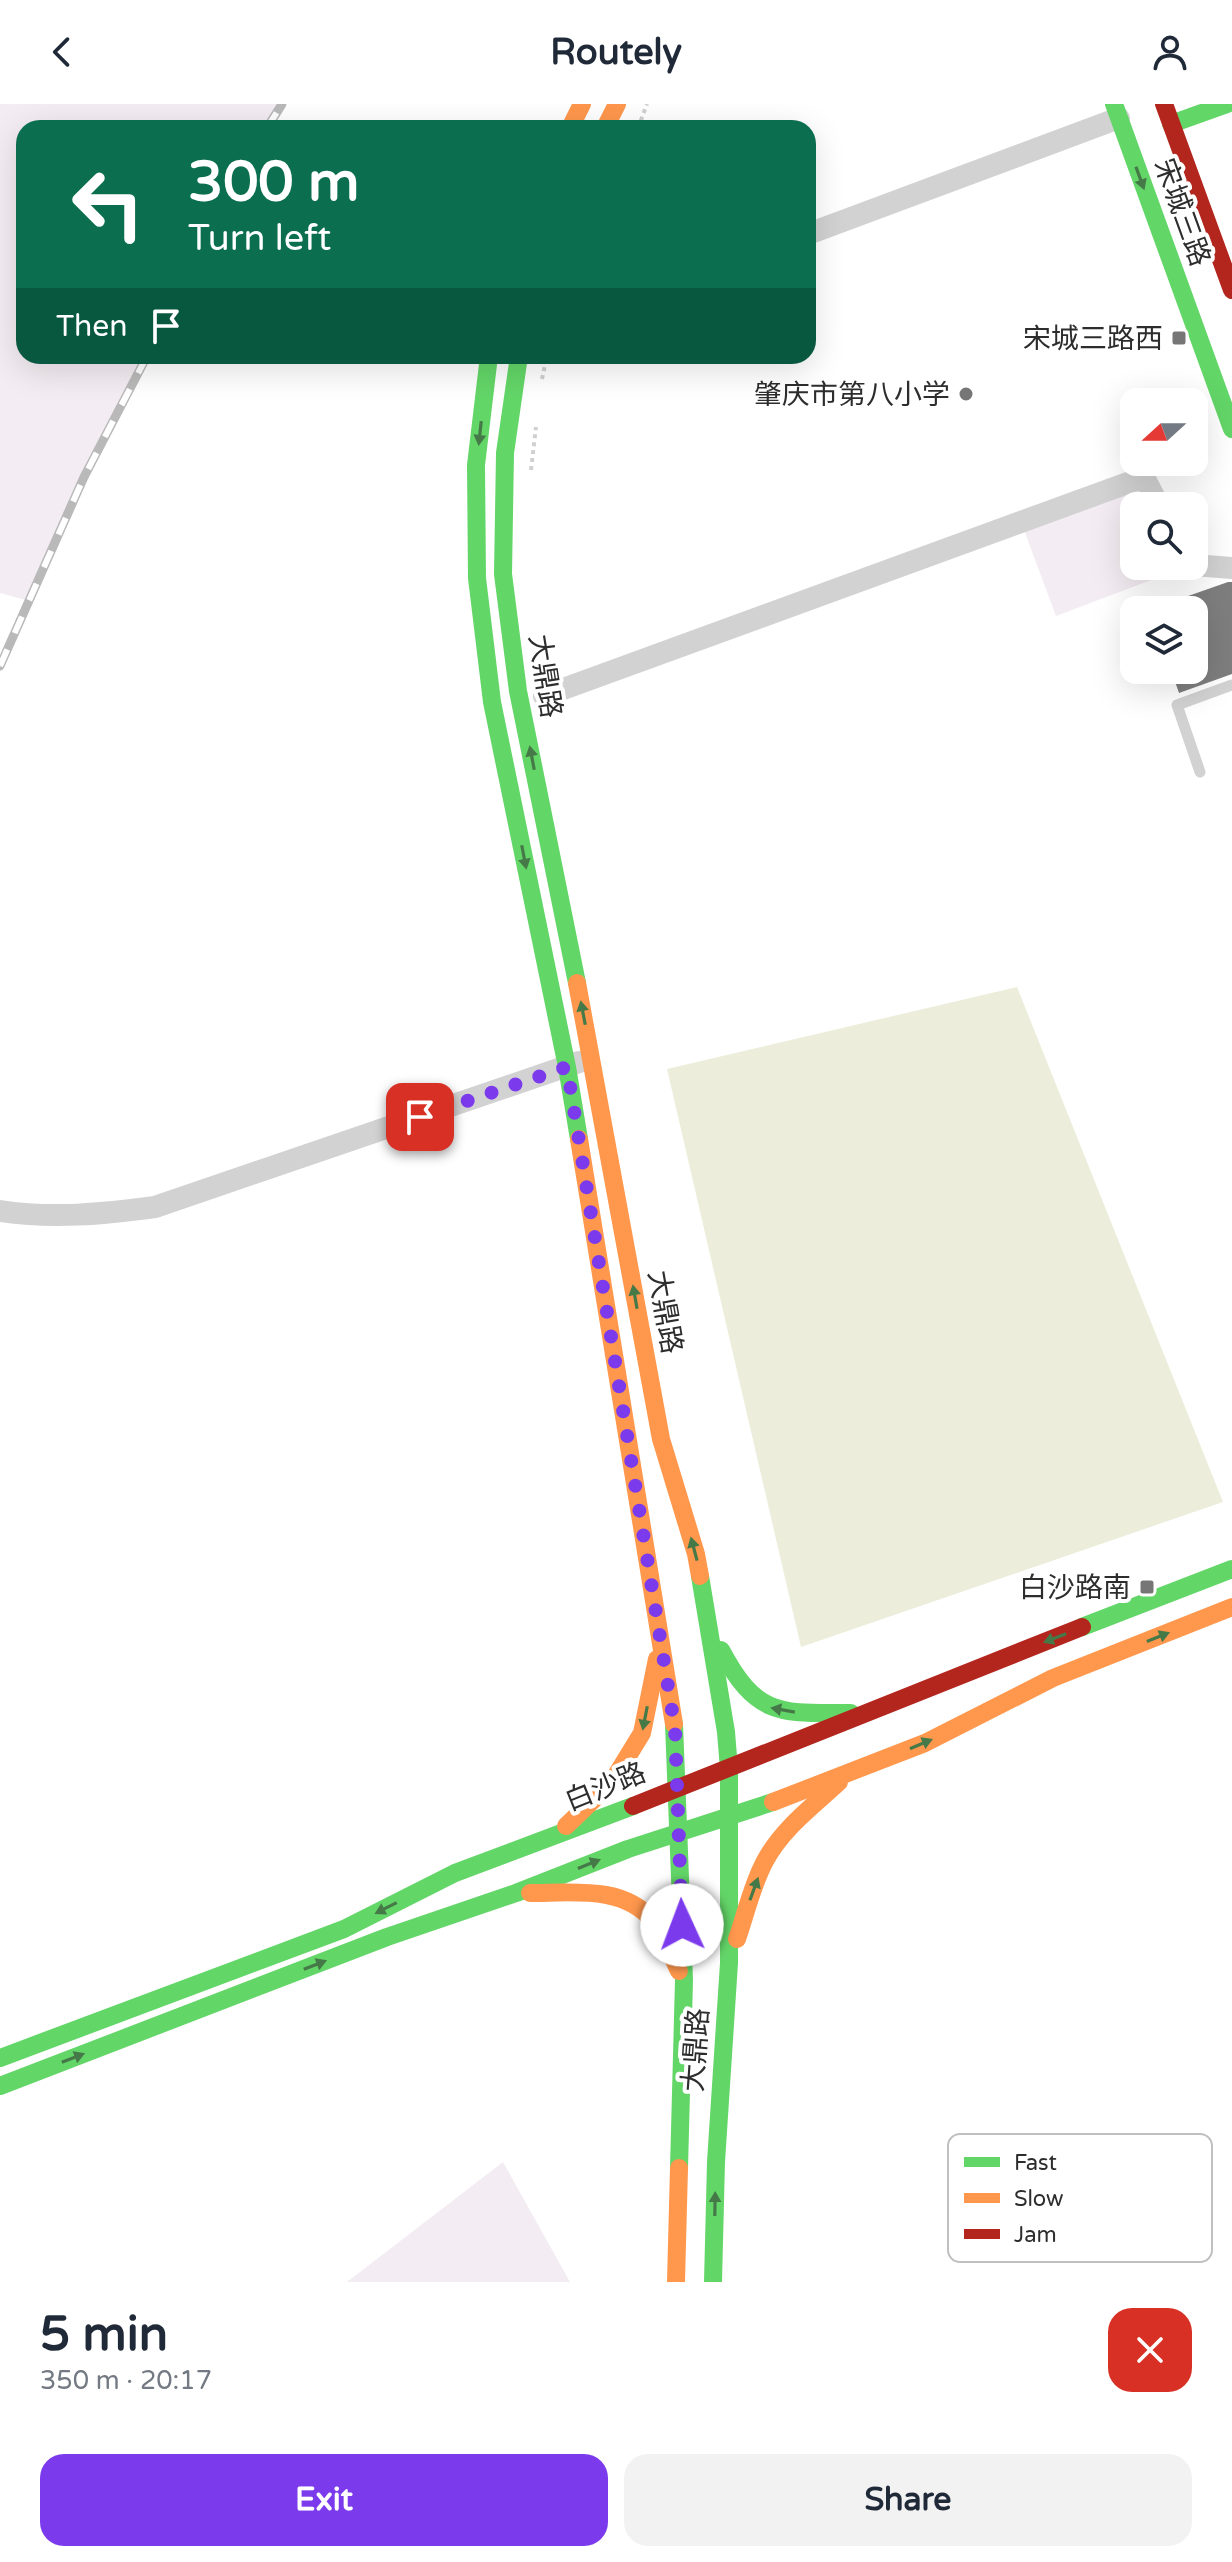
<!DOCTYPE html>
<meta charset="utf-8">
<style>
:root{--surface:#fff;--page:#f2f2f3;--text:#1f2937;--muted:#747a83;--accent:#7c3aed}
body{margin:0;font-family:"Varela Round","Noto Sans SC",sans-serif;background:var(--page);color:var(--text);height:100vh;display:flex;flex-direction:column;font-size:30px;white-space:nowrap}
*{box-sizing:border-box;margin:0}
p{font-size:26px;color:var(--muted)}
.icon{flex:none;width:44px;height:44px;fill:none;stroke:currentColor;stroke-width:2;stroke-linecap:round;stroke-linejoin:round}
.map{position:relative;height:2178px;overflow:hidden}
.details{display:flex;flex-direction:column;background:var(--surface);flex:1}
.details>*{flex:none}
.banner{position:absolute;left:16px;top:16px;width:800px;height:244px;border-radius:24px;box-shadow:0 8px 32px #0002;background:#0b6e4f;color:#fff;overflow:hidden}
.needle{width:52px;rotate:249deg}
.fabs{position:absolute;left:1120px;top:284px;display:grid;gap:16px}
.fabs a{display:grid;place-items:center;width:88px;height:88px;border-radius:16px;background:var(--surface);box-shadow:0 8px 32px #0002;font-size:40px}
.pin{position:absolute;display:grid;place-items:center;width:68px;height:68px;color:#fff;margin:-34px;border-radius:16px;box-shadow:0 4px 12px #0006}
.me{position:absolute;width:88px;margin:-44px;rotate:358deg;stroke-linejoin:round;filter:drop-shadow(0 0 6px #0008)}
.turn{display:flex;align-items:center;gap:28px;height:168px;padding:0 40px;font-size:36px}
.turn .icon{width:104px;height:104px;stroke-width:2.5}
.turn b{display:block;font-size:56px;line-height:68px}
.then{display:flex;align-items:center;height:76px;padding:0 40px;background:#0003;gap:16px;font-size:30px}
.round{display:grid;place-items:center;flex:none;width:84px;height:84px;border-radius:24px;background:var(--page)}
.overview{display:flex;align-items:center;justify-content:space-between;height:136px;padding:0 40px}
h1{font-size:48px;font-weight:800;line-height:60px}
.action{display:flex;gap:16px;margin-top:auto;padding:16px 40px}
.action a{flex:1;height:92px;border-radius:24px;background:var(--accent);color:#fff;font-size:32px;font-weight:800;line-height:92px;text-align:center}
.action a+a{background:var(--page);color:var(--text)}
header{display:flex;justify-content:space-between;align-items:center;height:104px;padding:0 40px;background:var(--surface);font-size:36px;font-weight:800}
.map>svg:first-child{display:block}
</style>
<header><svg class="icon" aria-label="back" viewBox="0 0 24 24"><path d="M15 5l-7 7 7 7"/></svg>Routely<svg class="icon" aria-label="person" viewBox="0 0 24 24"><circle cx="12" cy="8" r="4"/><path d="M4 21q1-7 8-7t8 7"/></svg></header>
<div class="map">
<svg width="1232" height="2178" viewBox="0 0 1232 2178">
<rect width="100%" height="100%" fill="#fff"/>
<g fill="#f3ecf2">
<path d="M0 0H282L267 24H24V252H147L84 373 29 497 0 489Z"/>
<path d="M1143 381 1150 402H1134V462H1173L1175 467 1056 512 1024 426Z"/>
<path d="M503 2058 570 2178H347Z"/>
</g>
<path fill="#eceedb" d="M1017 883 1223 1398 801 1543 667 965Z"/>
<path fill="#7e7e7e" d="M1228 478H1232V570L1179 589 1171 566H1194V506H1155L1154 504Z"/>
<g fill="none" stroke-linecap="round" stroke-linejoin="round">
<g stroke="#d0d0d0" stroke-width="4" stroke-dasharray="4 4" stroke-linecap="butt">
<path d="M638 24 647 0"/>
<path d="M542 275 547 252"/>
<path d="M531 366 536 323"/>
</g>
<path stroke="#d2d2d2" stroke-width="11" d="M1200 668 1177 601 1232 581"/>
<g stroke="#d2d2d2" stroke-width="22">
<path d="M808 130 1119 14"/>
<path d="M1194 461 1232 464"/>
<path d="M544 592 1144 373 1159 402"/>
<path d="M0 1107C52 1115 104 1110 155 1103L579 958"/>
</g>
<g stroke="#63d668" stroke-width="18">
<path d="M1114 0 1232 325"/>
<path d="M1171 20 1227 0"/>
<path d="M489 252 476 361 477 474 492 598 567 963 579 1035"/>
<path d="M519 252 505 349 503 470 518 587 577 879"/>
<path d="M700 1472 726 1628 729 1665V1859L716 2058 713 2178"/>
<path d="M1082 1523 1232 1465"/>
<path d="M721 1546C757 1614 781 1609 851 1609"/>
<path d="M674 1620 684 1876 679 2064"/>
<path d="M0 1954 344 1825 455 1769 633 1702"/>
<path d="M0 1982 387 1833 516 1789 628 1745 773 1698"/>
</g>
<g stroke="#ff974d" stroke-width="18">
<path d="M570 24 582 0"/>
<path d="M605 24 617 0"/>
<path d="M577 879 661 1335 696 1450 700 1472"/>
<path d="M579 1035 674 1620"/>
<path d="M773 1698 925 1639 1053 1574 1232 1503"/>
<path d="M566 1722 612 1678 642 1629 657 1555"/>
<path d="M530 1789C571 1789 624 1781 653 1817 665 1831 671 1851 679 1867"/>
<path d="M737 1835C746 1809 752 1781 765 1757 782 1725 813 1702 839 1678"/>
<path d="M676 2178 679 2064"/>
</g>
<g stroke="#b3261e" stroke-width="18">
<path d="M1164 0 1232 186"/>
<path d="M633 1702 1082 1523"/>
</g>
<g stroke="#b9b9b9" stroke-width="9">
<g id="rail">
<path d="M267 24 282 0"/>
<path d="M0 562 84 373 147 252"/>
</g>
</g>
<use href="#rail" stroke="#fff" stroke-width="6" stroke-dasharray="18" stroke-linecap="butt"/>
</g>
<defs><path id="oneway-solid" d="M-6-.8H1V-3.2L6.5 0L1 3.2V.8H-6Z" transform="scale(2)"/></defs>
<g fill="#457948">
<use href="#oneway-solid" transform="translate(1140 74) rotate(70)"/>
<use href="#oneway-solid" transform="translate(480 329) rotate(96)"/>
<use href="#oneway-solid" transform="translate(532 654) rotate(-101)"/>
<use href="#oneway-solid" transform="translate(524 753) rotate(79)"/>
<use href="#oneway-solid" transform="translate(583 909) rotate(-101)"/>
<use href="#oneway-solid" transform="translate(635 1193) rotate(-100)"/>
<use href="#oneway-solid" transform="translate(694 1445) rotate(-105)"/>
<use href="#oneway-solid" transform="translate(1158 1533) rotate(-22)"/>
<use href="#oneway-solid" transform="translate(1055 1534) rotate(159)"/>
<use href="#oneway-solid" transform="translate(783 1606) rotate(-170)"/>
<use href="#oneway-solid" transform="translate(645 1614) rotate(101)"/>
<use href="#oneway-solid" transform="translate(921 1640) rotate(-23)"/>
<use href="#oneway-solid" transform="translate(589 1760) rotate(-22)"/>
<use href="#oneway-solid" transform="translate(754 1785) rotate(-70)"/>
<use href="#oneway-solid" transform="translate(386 1804) rotate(153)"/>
<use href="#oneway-solid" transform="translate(315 1861) rotate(-21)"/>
<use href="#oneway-solid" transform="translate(73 1954) rotate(-21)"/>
<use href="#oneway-solid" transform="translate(715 2100) rotate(-89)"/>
</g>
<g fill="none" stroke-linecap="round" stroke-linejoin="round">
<path stroke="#7c3aed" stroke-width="14" stroke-dasharray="0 25.2" d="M420 1013 567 963 675 1625 682 1821"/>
</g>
<g fill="#767676" stroke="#fff" stroke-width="3">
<rect x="1171" y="226" width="16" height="16" rx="4"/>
<circle cx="966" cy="290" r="8"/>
<rect x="1139" y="1475" width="16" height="16" rx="4"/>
</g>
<g text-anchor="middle" stroke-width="8" stroke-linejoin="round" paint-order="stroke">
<g font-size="28" fill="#2d2d2d" stroke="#fff">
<text transform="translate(1183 108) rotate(70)" y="10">宋城三路</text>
<text transform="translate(546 572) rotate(81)" y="10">大鼎路</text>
<text transform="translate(666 1208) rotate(80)" y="10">大鼎路</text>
<text transform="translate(605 1682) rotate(-22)" y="10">白沙路</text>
<text transform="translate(695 1946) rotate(-86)" y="10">大鼎路</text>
</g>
<g font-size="28" fill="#2d2d2d" stroke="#fff" text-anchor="end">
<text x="1163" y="244">宋城三路西</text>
<text x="950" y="300">肇庆市第八小学</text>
<text x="1131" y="1493">白沙路南</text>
</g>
</g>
<rect x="948" y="2030" width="264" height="128" rx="12" fill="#fff" stroke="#c0c0c0" stroke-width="2"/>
<rect x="964" y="2053" width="36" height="10" fill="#63d668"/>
<rect x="964" y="2089" width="36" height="10" fill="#ff974d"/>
<rect x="964" y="2125" width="36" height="10" fill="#b3261e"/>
<g font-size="22" fill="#2d2d2d">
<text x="1014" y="2066">Fast</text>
<text x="1014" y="2102">Slow</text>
<text x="1014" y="2138">Jam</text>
</g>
</svg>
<div class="fabs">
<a><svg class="needle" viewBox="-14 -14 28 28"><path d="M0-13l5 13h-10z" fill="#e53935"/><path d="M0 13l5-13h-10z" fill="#747a83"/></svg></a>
<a><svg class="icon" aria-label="search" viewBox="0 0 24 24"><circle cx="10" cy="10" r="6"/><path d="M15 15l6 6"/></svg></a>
<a><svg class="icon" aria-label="layers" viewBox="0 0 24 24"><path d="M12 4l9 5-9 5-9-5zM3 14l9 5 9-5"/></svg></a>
</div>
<div class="pin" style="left:420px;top:1013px;background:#d93025"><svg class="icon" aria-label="arrive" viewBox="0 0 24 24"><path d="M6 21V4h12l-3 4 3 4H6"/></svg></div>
<svg class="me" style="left:682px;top:1821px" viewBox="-20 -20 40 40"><circle r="19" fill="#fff"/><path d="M0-13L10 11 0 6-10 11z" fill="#7c3aed"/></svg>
<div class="banner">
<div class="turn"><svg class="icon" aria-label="left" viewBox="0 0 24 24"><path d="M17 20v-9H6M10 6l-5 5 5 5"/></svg><div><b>300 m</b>Turn left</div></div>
<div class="then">Then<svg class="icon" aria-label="arrive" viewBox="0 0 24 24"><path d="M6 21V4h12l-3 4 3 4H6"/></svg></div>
</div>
</div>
<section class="details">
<div class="overview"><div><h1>5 min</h1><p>350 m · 20:17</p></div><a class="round" style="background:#d93025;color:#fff"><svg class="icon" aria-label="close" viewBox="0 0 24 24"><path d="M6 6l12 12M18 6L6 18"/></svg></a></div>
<div class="action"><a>Exit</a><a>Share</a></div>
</section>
